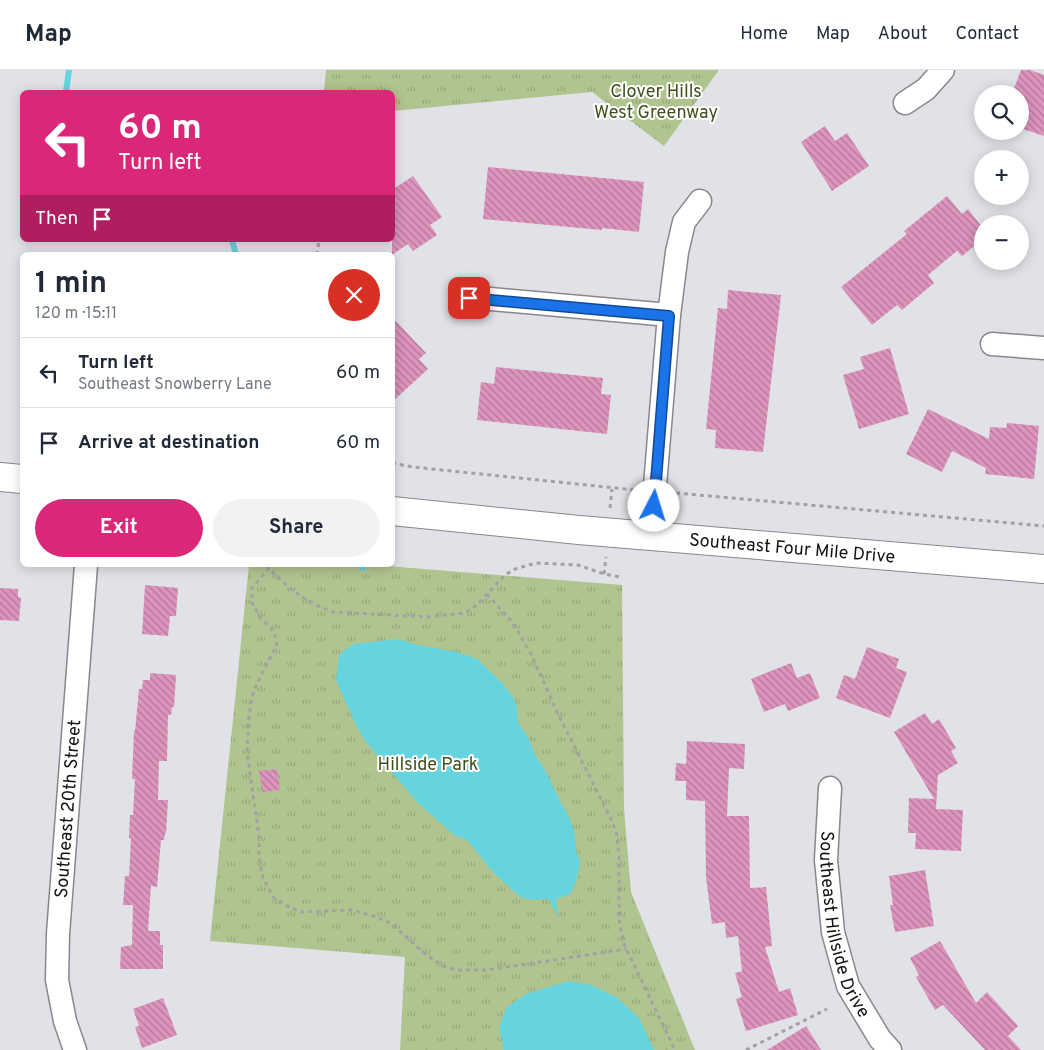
<!DOCTYPE html>
<meta charset="utf-8">
<style>
:root{--surface:#fff;--page:#f2f2f3;--text:#1f2937;--muted:#747a83;--line:#e0e1e3;--accent:#db2777}
body{margin:0;font-family:Overpass,sans-serif;background:var(--page);color:var(--text);height:100vh;display:flex;flex-direction:column;font-size:19px;white-space:nowrap}
*{box-sizing:border-box;margin:0}
p{font-size:16px;color:var(--muted)}
.icon{flex:none;width:28px;height:28px;fill:none;stroke:currentColor;stroke-width:2;stroke-linecap:round;stroke-linejoin:round}
.map{position:relative;flex:1;overflow:hidden}
.drawer{position:absolute;left:20px;top:182px;width:375px;height:315px;display:flex;flex-direction:column;background:var(--surface);border-radius:8px;box-shadow:0 2px 12px #0003}
.drawer>*{flex:none}
.banner{position:absolute;left:20px;top:20px;width:375px;height:152px;border-radius:8px;box-shadow:0 2px 12px #0003;background:#db2777;color:#fff;overflow:hidden}
.controls{position:absolute;left:974px;top:15px;display:grid;gap:10px}
.controls a{display:grid;place-items:center;width:55px;height:55px;border-radius:50%;background:var(--surface);box-shadow:0 2px 12px #0003;font-size:25px}
.pin{position:absolute;display:grid;place-items:center;width:42px;height:42px;color:#fff;margin:-21px;border-radius:10px;box-shadow:0 2px 8px #0006}
.me{position:absolute;width:55px;margin:-28px;rotate:5deg;stroke-linejoin:round;filter:drop-shadow(0 0 4px #0008)}
.turn{display:flex;align-items:center;gap:18px;height:105px;padding:0 15px;font-size:22px}
.turn .icon{width:65px;height:65px;stroke-width:2.5}
.turn b{display:block;font-size:35px;line-height:42px}
.then{display:flex;align-items:center;height:48px;padding:0 15px;background:#0003;gap:10px;font-size:19px}
.round{display:grid;place-items:center;flex:none;width:52px;height:52px;border-radius:26px;background:var(--page)}
.overview{display:flex;align-items:center;justify-content:space-between;height:85px;padding:0 15px}
h1{font-size:30px;font-weight:700;line-height:38px}
.primary-button{display:flex;gap:10px;margin-top:auto;padding:10px 15px}
.primary-button a{flex:1;height:58px;border-radius:30px;background:var(--accent);color:#fff;font-size:20px;font-weight:700;line-height:58px;text-align:center}
.primary-button a+a{background:var(--page);color:var(--text)}
ul{padding:0;list-style:none}
li{display:flex;align-items:center;gap:15px;height:70px;padding:0 15px;border-top:1px solid var(--line)}
li div{flex:1}
li b{display:block;font-size:19px}
li em{font-style:normal}
header{display:flex;align-items:center;gap:30px;box-sizing:border-box;height:70px;padding:0 25px;background:var(--surface);border-bottom:1px solid var(--line)}
header strong{font-size:24px}
nav{display:flex;gap:28px;margin-inline-start:auto;font-size:18px}
.map>svg:first-child{display:block}
</style>
<header>
<strong>Map</strong>
<nav><a>Home</a><a>Map</a><a>About</a><a>Contact</a></nav>
</header>
<div class="map">
<svg width="1044" height="980" viewBox="0 0 1044 980">
<defs>
<pattern id="park-tufts" width="24" height="20" patternUnits="userSpaceOnUse" patternTransform="scale(1.25)"><rect width="24" height="20" fill="#b0c48f"/><path d="M3 7l-1-3M5 7V3M7 7l1-3M15 17l-1-3M17 17v-4M19 17l1-3" fill="none" stroke="#96a87a"/></pattern>
<pattern id="building-back-hatch" width="6" height="6" patternUnits="userSpaceOnUse" patternTransform="scale(1.25)"><rect width="6" height="6" fill="#dd94bd"/><path d="M-1 5l2 2M0 0l6 6M5-1l2 2" fill="none" stroke="#b27898"/></pattern>
</defs>
<rect width="100%" height="100%" fill="#e1e2e7"/>
<g fill="url(#park-tufts)">
<path d="M326 0H719L664 76 592 22 393 41 392 22H324Z"/>
<path d="M249 495H375L622 515 624 739 631 822 695 980H400L405 887 210 871Z"/>
</g>
<g fill="#65d4de">
<path d="M398 569 417 575 457 582 477 589 503 614 513 627 517 638 518 653 528 667 535 685 545 700 561 733 569 747 574 761 576 780 580 793 576 812 570 824 556 829 558 846 548 829 534 830 520 827 493 802 467 770 454 765 418 733 366 672 355 653 336 610 339 585 353 574Z"/>
<path d="M569 911 591 915 616 927 639 948 654 980H504L499 958 506 938 526 924Z"/>
</g>
<g fill="none" stroke-linecap="round" stroke-linejoin="round">
<g stroke="#65d4de" stroke-width="6">
<path d="M67 22H66L69 0"/>
<path d="M232 170 236 185"/>
<path d="M361 495 363 498"/>
</g>
</g>
<g fill="url(#building-back-hatch)">
<path d="M1021 0H1030L1044 5V66L1020 58V24H1012Z"/>
<path d="M825 56 835 71 847 63 869 96 832 121 801 72Z"/>
<path d="M488 97 644 112 639 162 602 158V160L483 149Z"/>
<path d="M413 106 442 147 430 155 437 165 413 181 408 174 392 185V120Z"/>
<path d="M947 126 962 144 968 139 982 157V170L962 186 957 181 928 205 934 213 902 240 897 235 872 255 841 217 907 164 904 161Z"/>
<path d="M728 220 781 225 763 382 715 378 716 360 706 359 718 238 727 239Z"/>
<path d="M392 247 426 283 419 289 428 299 392 332Z"/>
<path d="M890 278 909 344 859 359 843 305 864 299 860 287Z"/>
<path d="M496 297 603 308 601 324 611 325 607 364 477 350 481 312 494 314Z"/>
<path d="M928 339 989 369 990 357 1006 358 1007 353 1039 356 1034 409 985 404 986 398 952 381 942 402 906 384Z"/>
<path d="M145 515 178 518 176 546H170L168 566 142 564Z"/>
<path d="M0 518 18 519V527L21 528 19 551 0 550Z"/>
<path d="M867 577 899 589 896 598 907 602 890 648 836 628 844 605 855 609Z"/>
<path d="M791 593 797 608 810 603 820 628 788 641 785 634 764 642 751 609Z"/>
<path d="M150 603 176 605 174 637H172L171 645H168L167 691H159L158 730H168L166 763H165L164 770H161L157 817 151 816 148 861H160V875H163V899H120L121 877 132 875 133 835H123L125 806H129L131 768H129L130 745H133L135 709H132L134 661H135L139 619H142L143 610H150Z"/>
<path d="M925 643 932 654 939 649 956 678 951 681 958 693 938 705 936 739 963 740 961 781 915 779 916 763H908L909 728 934 729 894 662Z"/>
<path d="M687 671 745 674 744 699 729 698 727 746H749L750 818 766 817 772 876 765 877 779 922 790 918 798 945 746 961 736 929 742 927 735 903 742 901 738 866 726 868 725 852 712 854 706 807 705 731 686 730V711H675L676 693 686 694Z"/>
<path d="M277 699 280 720 263 722 259 701Z"/>
<path d="M925 800 934 856 895 862 890 835H893L889 806Z"/>
<path d="M940 871 976 933 987 922 1018 956 1008 966 1021 980H985L943 935 935 940 916 907 919 905 910 888Z"/>
<path d="M163 928 177 965 142 978 135 957 139 956 133 939Z"/>
<path d="M806 956 821 980H767Z"/>
</g>
<g fill="none" stroke-linecap="round" stroke-linejoin="round">
<g stroke="#87888c" stroke-width="25">
<g id="minor">
<path d="M905 33 926 19 943 0"/>
<path d="M469 227 669 245"/>
<path d="M992 274 1044 278"/>
<path d="M651 465 669 245 677 182 684 152 700 131"/>
<path id="s1" d="M830 718 826 790 833 862 848 916 880 969 890 980"/>
<path id="s2" d="M75 980 65 951 57 910 58 864 86 495"/>
</g>
</g>
<g stroke="#87888c" stroke-width="30">
<g id="secondary">
<path d="M0 407 22 409"/>
<path id="s3" d="M392 441 579 460 1044 499"/>
</g>
</g>
<g stroke="#a1a2a6" stroke-width="3" stroke-dasharray="4 4" stroke-linecap="butt">
<path d="M317 185 319 170"/>
<path d="M392 393 413 397 635 420"/>
<path d="M676 423 1044 456"/>
<path d="M610 438 612 419"/>
<path d="M267 495C281 515 311 535 334 542L427 547 465 543 478 534 501 509 512 500 536 493 578 495 604 504 620 507"/>
<path d="M269 498 252 518V533L260 547 274 562 277 574 254 620 249 645 247 681 259 767V788L263 808 274 828 291 838 302 842 352 840 374 846 392 854 425 884 443 896 457 900H487L626 879"/>
<path d="M604 504 606 487"/>
<path d="M487 524 513 553 531 584 558 644 610 747 617 765 619 788V849L624 874 675 980"/>
<path d="M746 980 827 939"/>
</g>
<use href="#minor" stroke="#fff" stroke-width="22"/>
<use href="#secondary" stroke="#fff" stroke-width="28"/>
</g>
<g fill="none" stroke-linecap="round" stroke-linejoin="round">
<g stroke="#114b97" stroke-width="12">
<path id="route" d="M469 228 669 246 654 436"/>
</g>
<use href="#route" stroke="#1a73e8" stroke-width="9"/>
</g>
<g text-anchor="middle" stroke-width="4" stroke-linejoin="round" paint-order="stroke">
<g font-size="18" fill="#40501c" stroke="#fff">
<text x="656" y="27">Clover Hills<tspan x="656" dy="21">West Greenway</tspan></text>
<text x="428" y="700">Hillside Park</text>
</g>
<g font-size="18" fill="#121314" stroke="#fff">
<text dy="6" stroke="none"><textPath href="#s3" startOffset="402">Southeast Four Mile Drive</textPath></text>
<text dy="6" stroke="none"><textPath href="#s2" startOffset="244">Southeast 20th Street</textPath></text>
<text dy="6" stroke="none"><textPath href="#s1" startOffset="139">Southeast Hillside Drive</textPath></text>
</g>
</g>
</svg>
<div class="controls">
<a><svg class="icon" aria-label="search" viewBox="0 0 24 24"><circle cx="10" cy="10" r="6"/><path d="M15 15l6 6"/></svg></a>
<a>+</a>
<a>−</a>
</div>
<div class="pin" style="left:469px;top:228px;background:#d93025"><svg class="icon" aria-label="arrive" viewBox="0 0 24 24"><path d="M6 21V4h12l-3 4 3 4H6"/></svg></div>
<svg class="me" style="left:654px;top:436px" viewBox="-20 -20 40 40"><circle r="19" fill="#fff"/><path d="M0-13L10 11 0 6-10 11z" fill="#1a73e8"/></svg>
<div class="banner">
<div class="turn"><svg class="icon" aria-label="left" viewBox="0 0 24 24"><path d="M17 20v-9H6M10 6l-5 5 5 5"/></svg><div><b>60 m</b>Turn left</div></div>
<div class="then">Then<svg class="icon" aria-label="arrive" viewBox="0 0 24 24"><path d="M6 21V4h12l-3 4 3 4H6"/></svg></div>
</div>
<section class="drawer">
<div class="overview"><div><h1>1 min</h1><p>120 m · 15:11</p></div><a class="round" style="background:#d93025;color:#fff"><svg class="icon" aria-label="close" viewBox="0 0 24 24"><path d="M6 6l12 12M18 6L6 18"/></svg></a></div>
<ul>
<li><svg class="icon" aria-label="left" viewBox="0 0 24 24"><path d="M17 20v-9H6M10 6l-5 5 5 5"/></svg><div><b>Turn left</b><p>Southeast Snowberry Lane</p></div><em>60 m</em></li>
<li><svg class="icon" aria-label="arrive" viewBox="0 0 24 24"><path d="M6 21V4h12l-3 4 3 4H6"/></svg><div><b>Arrive at destination</b></div><em>60 m</em></li>
</ul>
<div class="primary-button"><a>Exit</a><a>Share</a></div>
</section>
</div>
